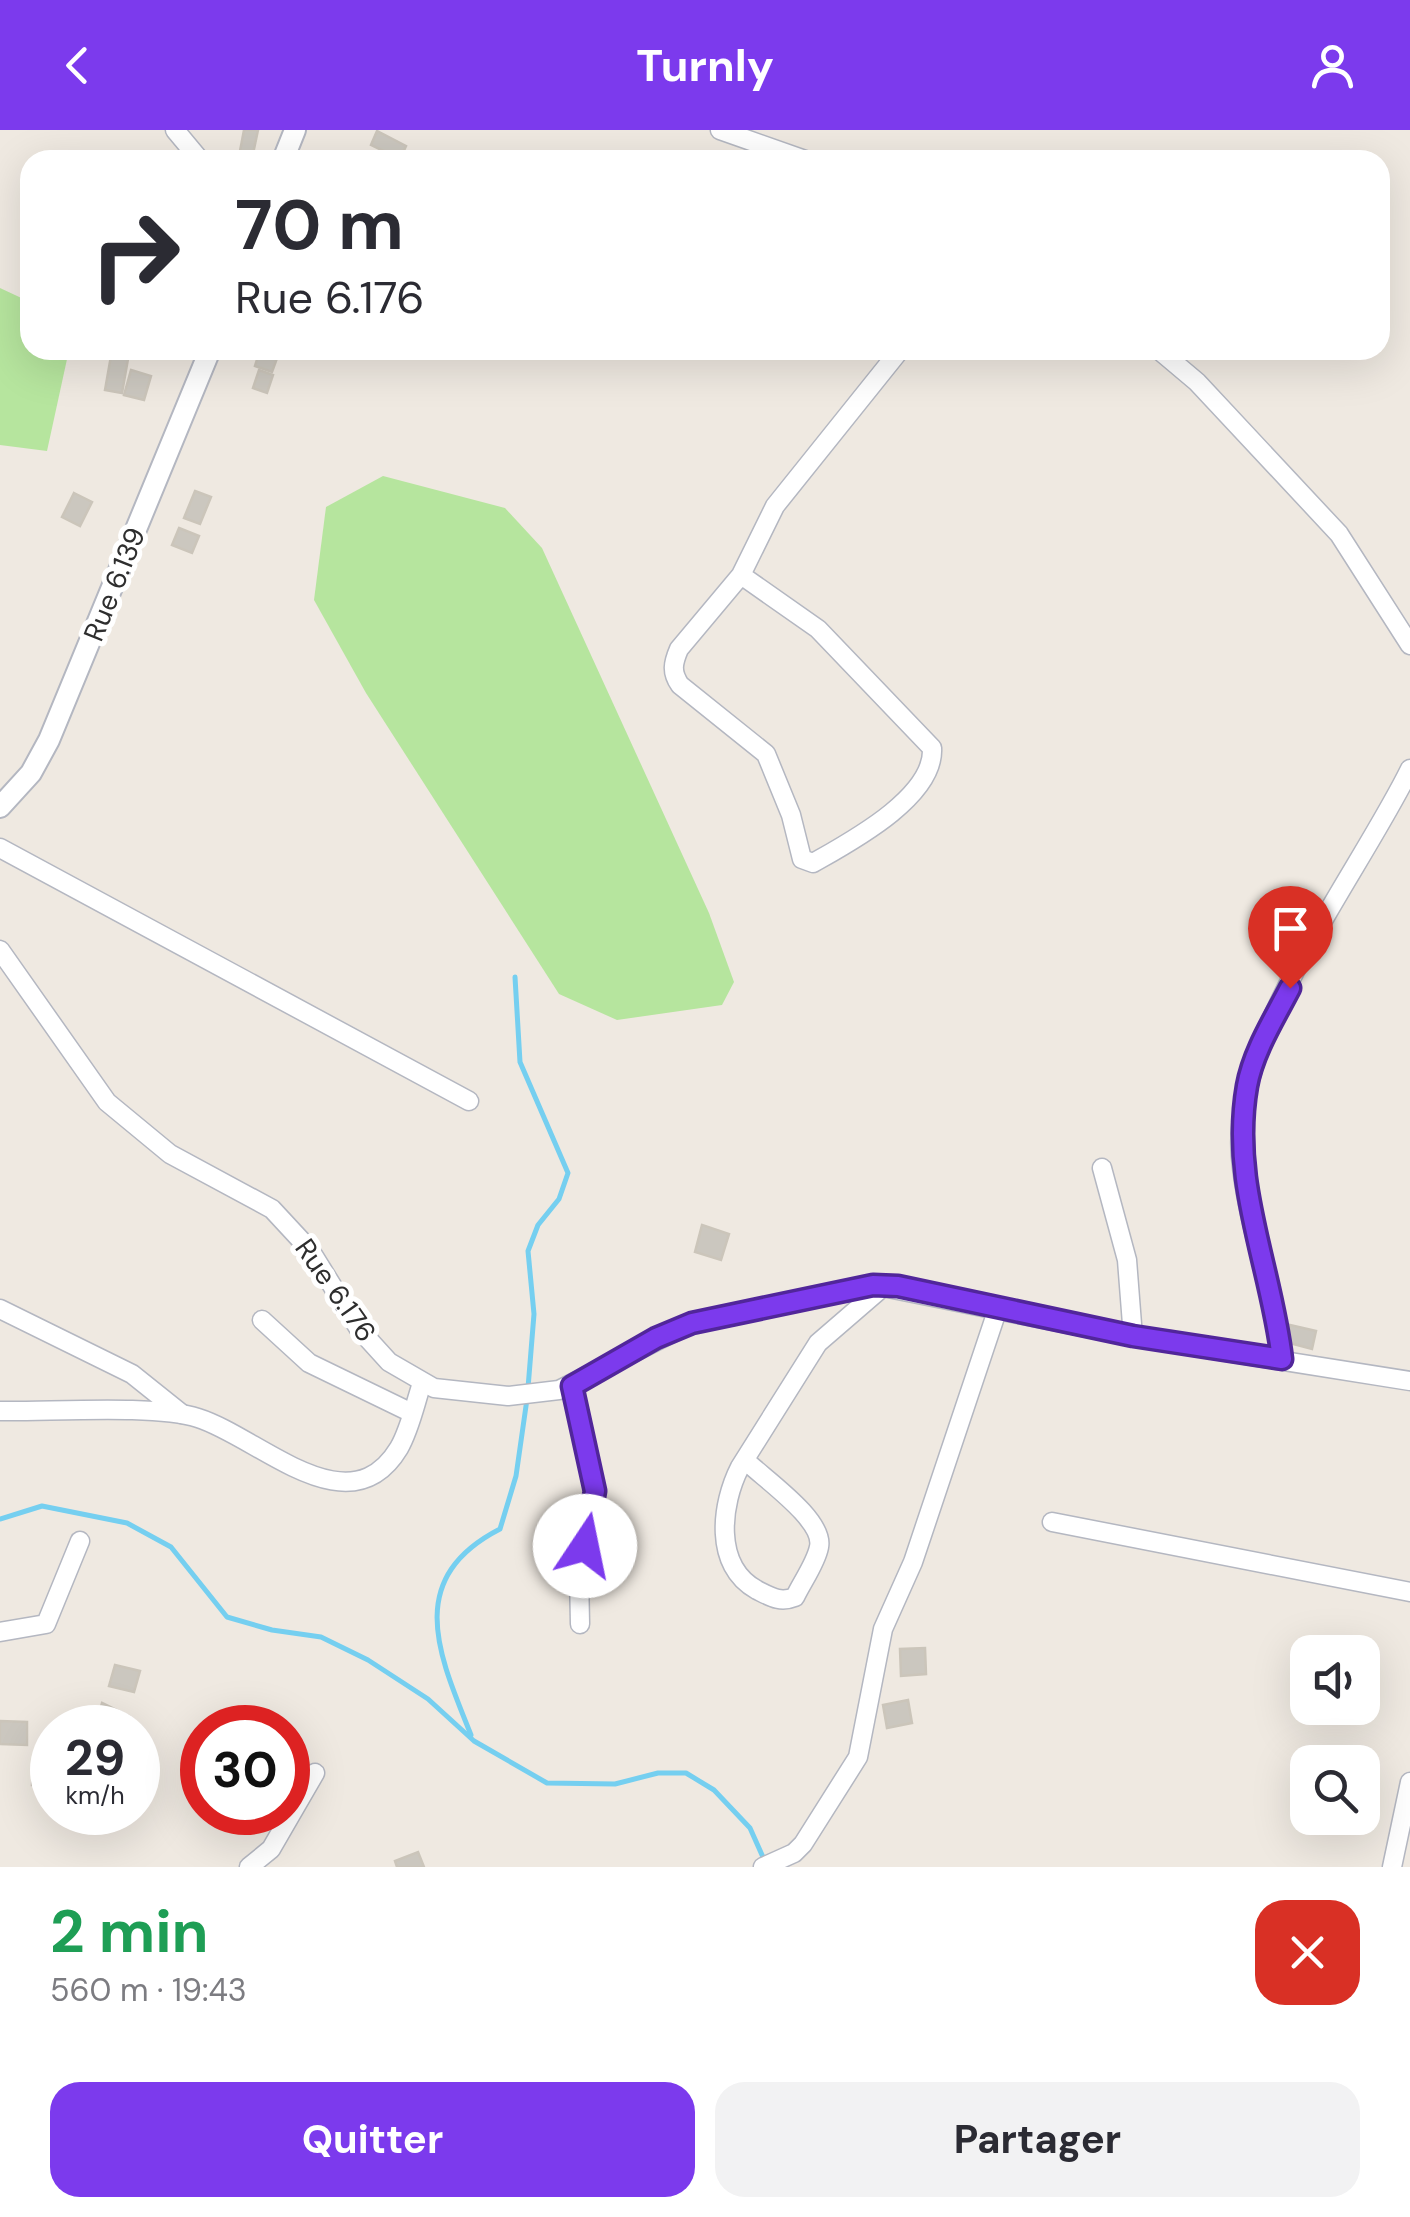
<!DOCTYPE html>
<html lang="fr">
<meta charset="utf-8">
<style>
:root{--surface:#fff;--page:#f2f2f3;--text:#2b2b33;--muted:#7c7c81;--accent:#7c3aed}
body{margin:0;font-family:"DM Sans",sans-serif;background:var(--page);color:var(--text);height:100vh;display:flex;flex-direction:column;font-size:38px;white-space:nowrap}
*{box-sizing:border-box;margin:0}
p{font-size:32px;color:var(--muted)}
.icon{flex:none;width:55px;height:55px;fill:none;stroke:currentColor;stroke-width:2;stroke-linecap:round;stroke-linejoin:round}
.map{position:relative;height:1737px;overflow:hidden}
.details{display:flex;flex-direction:column;background:var(--surface);flex:1}
.details>*{flex:none}
.guide{position:absolute;left:20px;top:20px;width:1370px;height:210px;border-radius:30px;box-shadow:0 10px 40px #0002;background:#fff;color:var(--text);overflow:hidden}
.buttons{position:absolute;left:1290px;top:1505px;display:grid;gap:20px}
.buttons a{display:grid;place-items:center;width:90px;height:90px;border-radius:20px;background:var(--surface);box-shadow:0 10px 40px #0002;font-size:50px}
.speed{position:absolute;left:30px;top:1575px;display:flex;gap:20px;font-size:50px;font-weight:700;text-align:center}
.speed>*{display:grid;place-content:center;width:130px;height:130px;border-radius:50%;background:var(--surface);box-shadow:0 10px 40px #0002;line-height:1}
.speed small{font-size:25px;font-weight:400}
.speed .limit{border:15px solid #d22;background:#fff;color:#111}
.pin{position:absolute;display:grid;place-items:center;width:85px;height:85px;color:#fff;margin:-102px -42px;border-radius:50% 50% 50% 0;rotate:-45deg;box-shadow:0 0 10px #0007}
.pin .icon{rotate:45deg}
.me{position:absolute;width:110px;margin:-55px;rotate:11deg;stroke-linejoin:round;filter:drop-shadow(0 0 8px #0008)}
.turn{display:flex;align-items:center;gap:35px;height:210px;padding:0 50px;font-size:45px}
.turn .icon{width:130px;height:130px;stroke-width:2.5}
.turn b{display:block;font-size:70px;line-height:85px}
.round{display:grid;place-items:center;flex:none;width:105px;height:105px;border-radius:30px;background:var(--page)}
.summary{display:flex;align-items:center;justify-content:space-between;height:170px;padding:0 50px}
h1{font-size:60px;font-weight:700;line-height:75px;color:#1e9e55}
.primary-button{display:flex;gap:20px;margin-top:auto;padding:20px 50px}
.primary-button a{flex:1;height:115px;border-radius:30px;background:var(--accent);color:#fff;font-size:40px;font-weight:700;line-height:115px;text-align:center}
.primary-button a+a{background:var(--page);color:var(--text)}
header{display:flex;justify-content:space-between;align-items:center;height:130px;padding:0 50px;background:var(--accent);color:#fff;font-size:45px;font-weight:700}
.map>svg:first-child{display:block}
</style>
<header><svg class="icon" aria-label="back" viewBox="0 0 24 24"><path d="M15 5l-7 7 7 7"/></svg>Turnly<svg class="icon" aria-label="person" viewBox="0 0 24 24"><circle cx="12" cy="8" r="4"/><path d="M4 21q1-7 8-7t8 7"/></svg></header>
<div class="map">
<svg width="1410" height="1737" viewBox="0 0 1410 1737">
<rect width="100%" height="100%" fill="#efe9e1"/>
<g fill="#b6e59e">
<path d="M0 158 30 172V220H69L47 321 0 315Z"/>
<path d="M383 346 505 378 542 418 709 783 734 852 722 875 617 890 559 864 366 563 314 470 326 377Z"/>
</g>
<g fill="none" stroke-linecap="round" stroke-linejoin="round">
<g stroke="#75cff0" stroke-width="5">
<path d="M515 847 520 932 568 1043 559 1069 538 1095 528 1121 534 1184 528 1258"/>
<path d="M0 1389 42 1376 127 1393 171 1417 227 1487 272 1500 321 1507 368 1530 428 1569 474 1611 547 1653 615 1654 658 1643H686L714 1660 750 1698 766 1734"/>
<path d="M471 1605C439 1525 403 1449 500 1399L516 1346 527 1269"/>
</g>
</g>
<g fill="#cbc7bf" stroke="#cbc5ba" stroke-width="2.5">
<path d="M244 0H258L253 24 240 21Z"/>
<path d="M377 1 406 16 400 29 371 15Z"/>
<path d="M260 220H280L272 242 255 236Z"/>
<path d="M111 226 128 229 122 263 105 260Z"/>
<path d="M131 240 151 246 144 270 124 265Z"/>
<path d="M259 240 273 245 267 263 253 258Z"/>
<path d="M195 361 211 367 200 394 184 388Z"/>
<path d="M74 363 92 372 80 396 62 387Z"/>
<path d="M179 398 199 406 192 423 172 415Z"/>
<path d="M702 1095 729 1104 721 1130 695 1122Z"/>
<path d="M1290 1195 1316 1201 1312 1219 1286 1212Z"/>
<path d="M925 1518 926 1544 901 1546 900 1519Z"/>
<path d="M115 1535 140 1541 134 1562 109 1556Z"/>
<path d="M908 1570 912 1593 887 1598 883 1575Z"/>
<path d="M102 1573 129 1586 124 1598H95Z"/>
<path d="M0 1591 27 1592V1615L0 1614Z"/>
<path d="M34 1626 52 1627V1655H32Z"/>
<path d="M418 1722 424 1737H397L395 1731Z"/>
</g>
<g fill="none" stroke-linecap="round" stroke-linejoin="round">
<g stroke="#b4b7c1" stroke-width="21">
<g id="minor">
<path d="M175 0 200 30"/>
<path d="M720 0 805 30"/>
<path d="M1159 220 1197 252 1339 404 1410 515"/>
<path d="M741 445 818 499 932 618C935 667 850 712 813 733L802 729 791 685 766 624 680 555C671 542 673 533 679 519L741 445 775 376 900 220"/>
<path d="M0 718 469 971"/>
<path d="M0 820 107 972 170 1024 272 1079 310 1120 359 1199 389 1232 434 1258 508 1266 559 1260 692 1193 873 1155 1133 1207 1410 1251"/>
<path d="M1102 1038 1127 1130 1133 1207"/>
<path d="M0 1179 132 1244 182 1284"/>
<path d="M262 1190 309 1233 412 1283"/>
<path d="M1282 1229C1274 1161 1247 1096 1241 1027 1230 908 1358 745 1410 639"/>
<path d="M572 1256 595 1361 579 1444 580 1494"/>
<path d="M0 1281C49 1282 156 1274 198 1288 259 1307 349 1401 399 1318 410 1299 415 1274 422 1253"/>
<path d="M745 1330C763 1348 825 1390 819 1417 816 1433 802 1452 795 1467 780 1473 771 1467 757 1460 713 1436 721 1374 740 1337L818 1213 884 1156"/>
<path d="M1052 1392 1410 1462"/>
<path d="M0 1502 46 1494 80 1411"/>
<path d="M249 1737 271 1719 315 1643"/>
<path d="M763 1737 794 1723 803 1714 858 1627 883 1499 913 1432 997 1181"/>
<path d="M1392 1737 1410 1652"/>
</g>
</g>
<g stroke="#b4b7c1" stroke-width="24">
<g id="tertiary">
<path d="M283 30 295 0"/>
<path d="M0 677 31 643 49 610 210 220"/>
</g>
</g>
<use href="#minor" stroke="#fff" stroke-width="18"/>
<use href="#tertiary" stroke="#fff" stroke-width="20"/>
</g>
<g fill="none" stroke-linecap="round" stroke-linejoin="round">
<g stroke="#51269a" stroke-width="25">
<path id="route" d="M585 1416 595 1361 572 1256 656 1208 692 1193 873 1155 898 1156 1133 1206 1282 1229C1271 1135 1230 1053 1247 956 1253 922 1274 889 1290 858"/>
</g>
<use href="#route" stroke="#7c3aed" stroke-width="18"/>
</g>
<g text-anchor="middle" stroke-width="10" stroke-linejoin="round" paint-order="stroke">
<g font-size="28" fill="#2e2e2e" stroke="#fff">
<text transform="translate(114 454) rotate(-68)" y="10">Rue 6.139</text>
<text transform="translate(336 1160) rotate(55)" y="10">Rue 6.176</text>
</g>
</g>
</svg>
<div class="buttons">
<a><svg class="icon" aria-label="sound" viewBox="0 0 24 24"><path d="M4 9h4l5-4v14l-5-4H4zM17 9q2 3 0 6"/></svg></a>
<a><svg class="icon" aria-label="search" viewBox="0 0 24 24"><circle cx="10" cy="10" r="6"/><path d="M15 15l6 6"/></svg></a>
</div>
<div class="speed"><div>29<small>km/h</small></div><div class="limit">30</div></div>
<div class="pin" style="left:1290px;top:858px;background:#d93025"><svg class="icon" aria-label="arrive" viewBox="0 0 24 24"><path d="M6 21V4h12l-3 4 3 4H6"/></svg></div>
<svg class="me" style="left:585px;top:1416px" viewBox="-20 -20 40 40"><circle r="19" fill="#fff"/><path d="M0-13L10 11 0 6-10 11z" fill="#7c3aed"/></svg>
<div class="guide">
<div class="turn"><svg class="icon" aria-label="right" viewBox="0 0 24 24"><path d="M7 20v-9h11M14 6l5 5-5 5"/></svg><div><b>70 m</b>Rue 6.176</div></div>
</div>
</div>
<section class="details">
<div class="summary"><div><h1>2 min</h1><p>560 m · 19:43</p></div><a class="round" style="background:#d93025;color:#fff"><svg class="icon" aria-label="close" viewBox="0 0 24 24"><path d="M6 6l12 12M18 6L6 18"/></svg></a></div>
<div class="primary-button"><a>Quitter</a><a>Partager</a></div>
</section>
